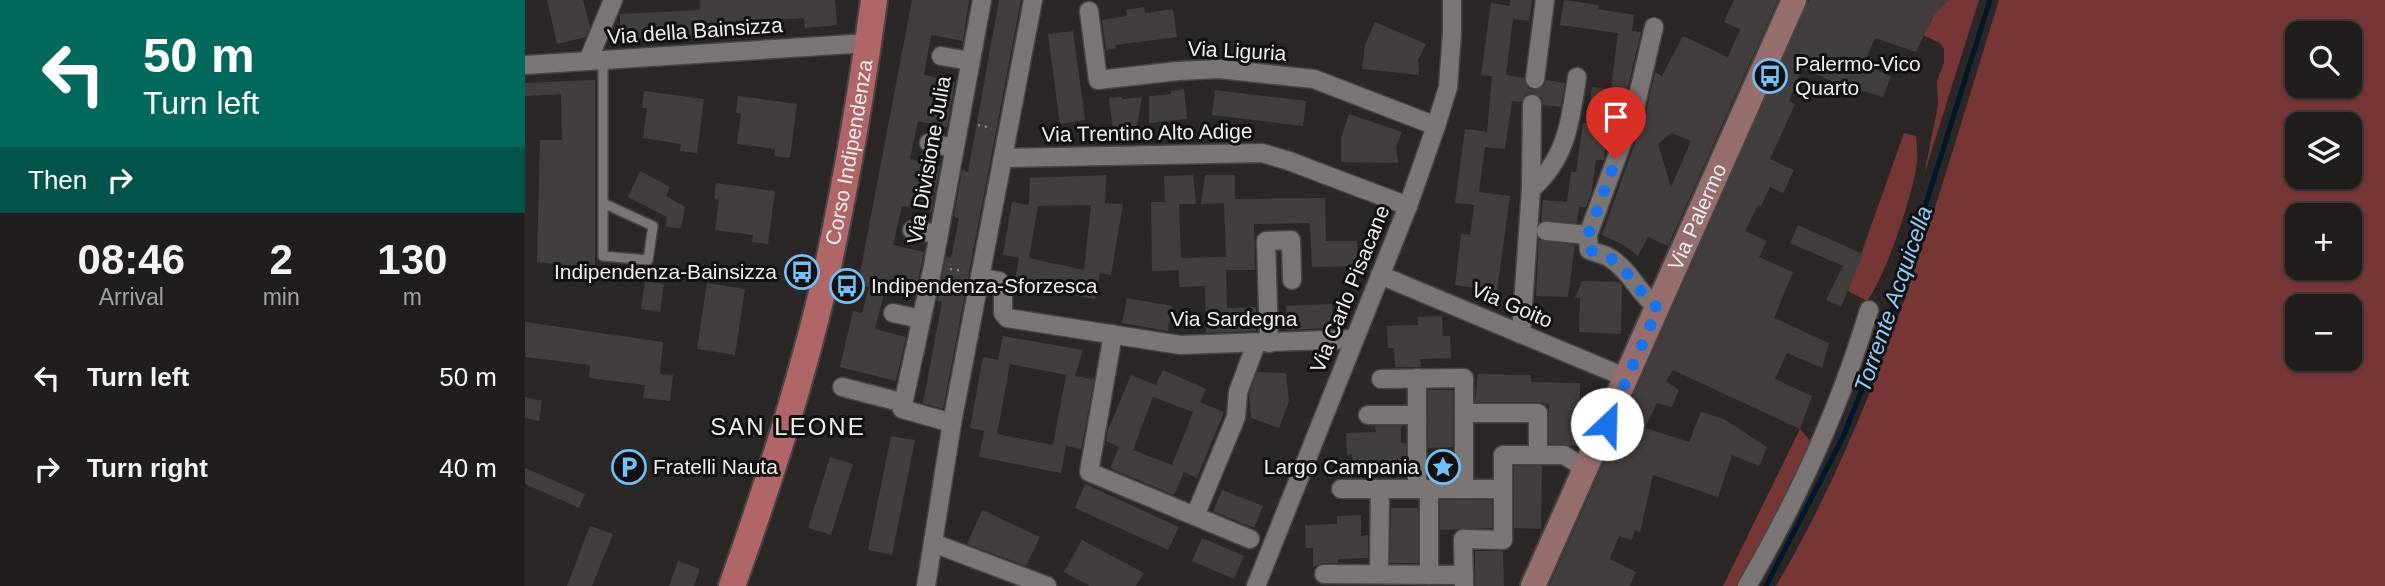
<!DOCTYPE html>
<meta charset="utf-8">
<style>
:root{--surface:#211d1d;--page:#292626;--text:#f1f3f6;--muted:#a2a2a4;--line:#3e3b3b}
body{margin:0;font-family:Helvetica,sans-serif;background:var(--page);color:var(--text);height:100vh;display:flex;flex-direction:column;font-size:26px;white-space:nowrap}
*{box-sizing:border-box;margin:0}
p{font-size:23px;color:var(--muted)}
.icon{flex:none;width:38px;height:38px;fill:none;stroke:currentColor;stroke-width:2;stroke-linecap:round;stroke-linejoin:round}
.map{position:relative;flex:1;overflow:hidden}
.sheet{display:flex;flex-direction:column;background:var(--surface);width:525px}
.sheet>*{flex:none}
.hud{background:#00695c;color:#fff;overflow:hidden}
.fabs{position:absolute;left:1760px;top:21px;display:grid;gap:14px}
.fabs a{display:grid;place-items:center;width:77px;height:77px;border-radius:14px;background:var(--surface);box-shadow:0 2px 5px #0004,0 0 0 2px var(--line);font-size:35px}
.pin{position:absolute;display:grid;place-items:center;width:60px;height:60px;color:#fff;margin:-72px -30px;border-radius:50% 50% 50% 0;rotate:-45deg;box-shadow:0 0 7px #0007}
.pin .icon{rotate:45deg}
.me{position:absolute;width:77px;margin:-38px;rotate:24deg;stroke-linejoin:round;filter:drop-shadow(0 0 5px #0008)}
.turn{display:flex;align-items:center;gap:24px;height:147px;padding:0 28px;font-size:32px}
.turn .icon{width:91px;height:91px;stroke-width:2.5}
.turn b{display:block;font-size:49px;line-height:60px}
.then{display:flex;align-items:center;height:66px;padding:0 28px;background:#0003;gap:14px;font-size:26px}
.eta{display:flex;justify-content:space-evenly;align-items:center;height:119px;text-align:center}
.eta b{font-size:42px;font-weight:700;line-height:49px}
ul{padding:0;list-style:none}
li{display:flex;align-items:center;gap:21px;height:91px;padding:0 28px}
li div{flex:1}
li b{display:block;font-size:26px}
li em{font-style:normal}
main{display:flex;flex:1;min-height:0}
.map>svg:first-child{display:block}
</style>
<main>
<section class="sheet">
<div class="hud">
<div class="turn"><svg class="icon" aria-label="left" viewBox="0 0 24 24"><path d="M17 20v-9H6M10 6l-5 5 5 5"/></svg><div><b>50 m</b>Turn left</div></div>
<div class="then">Then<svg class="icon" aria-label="right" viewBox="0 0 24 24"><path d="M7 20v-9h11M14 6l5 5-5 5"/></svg></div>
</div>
<div class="eta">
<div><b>08:46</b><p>Arrival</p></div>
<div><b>2</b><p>min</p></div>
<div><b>130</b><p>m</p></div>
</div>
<ul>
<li><svg class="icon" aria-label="left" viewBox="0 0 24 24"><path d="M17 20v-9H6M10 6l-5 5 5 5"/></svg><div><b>Turn left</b></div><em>50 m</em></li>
<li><svg class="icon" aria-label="right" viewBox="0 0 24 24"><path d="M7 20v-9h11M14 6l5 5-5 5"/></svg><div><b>Turn right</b></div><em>40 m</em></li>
</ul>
</section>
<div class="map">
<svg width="1860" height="586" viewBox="0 0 1860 586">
<rect width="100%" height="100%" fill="#2c2727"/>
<g fill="#763635" fill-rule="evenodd">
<path d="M1423 0H1454L1399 175 1413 105 1412 81 1419 63V49L1415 43 1398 35 1410 13Z"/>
<path d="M1474 0H1860V586H1251C1358 405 1412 199 1474 0ZM1825 33V86H1773V33ZM1825 124V177H1773V124ZM1773 215H1825V268H1773ZM1773 306H1825V359H1773Z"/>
<path d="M1379 133 1391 136C1392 147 1393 158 1391 169 1385 202 1361 275 1342 301L1323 291Z"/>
<path d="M1275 429 1289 445 1218 586H1198Z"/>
</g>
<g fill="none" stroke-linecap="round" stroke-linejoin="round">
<path stroke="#001829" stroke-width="5" d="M1241 586 1318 437 1364 321 1465 0"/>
</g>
<g fill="#433e3e" fill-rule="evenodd">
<path d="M22 0H58L65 27 61 37 32 44Z"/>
<path d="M175 0H310L312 25 280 28 279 18 173 24 174 35 95 39V14L175 10Z"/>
<path d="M387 0H444L438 41 406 35 399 75 430 82 422 127 393 121 385 159 415 166 406 212 377 206 368 245 399 252 390 296 360 290 350 329 381 337 371 381 315 367 328 311 337 313 344 287 333 284Z"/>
<path d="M474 0H496L418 409 398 403 417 302 412 301 421 257 426 258 434 218 429 217 437 170 443 172Z"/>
<path d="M985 0H1007L1004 21 988 19 981 75 999 78 1003 88 1009 90 1019 86 1021 80 1040 83 1036 107 1018 105 1017 98 1008 93 1001 94 996 102 987 101 980 149 960 147 954 192 985 196 972 291 930 285 936 234 945 235 949 205 930 203 940 129 962 132 967 76 956 75 966 3 985 6Z"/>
<path d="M1039 0 1074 5 1073 9 1109 15 1107 31 1116 32 1099 104 1087 103 1079 160H1071L1067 190 1061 207H1054L1052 223 1016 221 1018 200 1042 202 1046 172H1051L1058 123H1062L1067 87 1086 89 1093 33 1035 25Z"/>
<path d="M1209 0H1253L1143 246 1123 237 1113 256 1097 244 1077 235 1121 112 1130 72 1137 76 1158 36 1203 57 1215 29 1199 22ZM1146 133 1166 141 1146 187 1133 144Z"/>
<path d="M1284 0H1424L1407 17 1391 52 1350 38 1339 64 1366 76 1358 97 1311 83 1277 68 1264 101 1270 104 1245 159 1269 170 1258 193 1245 187 1236 206 1233 205 1220 231 1242 241 1234 257 1268 272 1249 318 1304 343 1297 368 1262 353 1250 379 1287 396 1275 429 1148 370 1141 381 1154 390 1147 407 1132 403 1120 428 1164 442 1176 412 1199 419 1242 447 1234 466 1207 455 1193 497 1128 475 1115 532 1110 530 1107 540 1094 536 1085 559 1111 572 1105 586H1024Z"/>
<path d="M619 7 620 13 648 9 652 37 590 45 591 48 581 50 577 20 602 16 601 10Z"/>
<path d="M850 22 901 44 893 60 894 75 837 69 840 45Z"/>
<path d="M548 31 560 120 535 124 523 34Z"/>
<path d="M70 80V268L12 262 15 140H37L36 94 0 96V83Z"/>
<path d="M659 89 662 119 624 123V96L646 94V91Z"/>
<path d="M690 90 781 101 778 126 687 115Z"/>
<path d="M119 91 179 99 172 153 155 151 156 144 118 138 122 108H117Z"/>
<path d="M213 96 272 104 265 158 249 156 250 149 212 144 216 114 211 113Z"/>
<path d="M597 97V99L617 97 612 126 599 127V137L589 138 584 98Z"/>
<path d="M824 114 877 132 871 147 873 163 816 162V138Z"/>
<path d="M115 171 145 187 141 196 160 207 156 228 141 227 142 217 103 197Z"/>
<path d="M581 175 580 203 598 204 586 275 575 273 570 299 489 285 494 258 478 255 487 202 504 205 505 178ZM566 205 559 270 504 258 513 206Z"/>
<path d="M668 175 671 204H654L656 258 701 257 699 203 676 204 680 175H710V199L800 198 801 241H832L833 266 787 267 785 223 729 224 730 270H701L702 308 731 307V331L681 333 680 286 654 287V270L627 271 626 202H640L639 176Z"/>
<path d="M191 183 250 191 243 244 227 242 228 235 190 230 194 200 189 199Z"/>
<path d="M1273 225 1338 254 1316 307 1301 300 1318 266 1265 243Z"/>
<path d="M1014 240 1050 245 1043 297 1011 296Z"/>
<path d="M120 281 139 284 135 312 116 309Z"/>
<path d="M1057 281 1094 282 1097 285 1096 334 1054 332 1055 298H1050Z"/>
<path d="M182 283 220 289 210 355 172 349Z"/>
<path d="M602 298 647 306 643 331 597 323Z"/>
<path d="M807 304 808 328 762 330 761 306Z"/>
<path d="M917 316 918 336H925L926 358 895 359 896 367H870L869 348H863L862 326 893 325V317Z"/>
<path d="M0 322 138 342 135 374 148 375 145 401 118 398 120 385 64 378 65 365 0 357Z"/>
<path d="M478 336 558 350 550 376 569 379 560 430 556 449 541 446 536 473 454 457 459 431 445 428 458 357 473 360ZM485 364 541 375 528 445 472 434Z"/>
<path d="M638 370 681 389 675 402 699 412 672 478 659 472 649 495 585 468 594 447 581 441 583 430 606 375 631 385ZM628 397 668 412 647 465 608 450Z"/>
<path d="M732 372 761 373 764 401 754 428 726 418 724 394Z"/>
<path d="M953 374 1006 375V382L1055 383 1054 446 1024 444V404L1013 402H950Z"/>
<path d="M903 390H928V447L903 448Z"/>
<path d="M0 397 17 401 14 421 0 418Z"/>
<path d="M850 426H876V443H881V465L851 466V474L828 475 827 454 822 455 821 433 851 432Z"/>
<path d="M366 436 390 440 367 555 343 550Z"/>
<path d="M305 457 328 464 306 535 283 528Z"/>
<path d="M989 466H1017L1016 529 989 528Z"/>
<path d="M0 468 60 494 54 508 0 484Z"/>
<path d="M560 484 654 527 643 550 550 508Z"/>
<path d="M697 490 738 506 729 528 688 511Z"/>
<path d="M915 500H967V528L915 530Z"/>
<path d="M866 508H893V563H865Z"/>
<path d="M457 510 515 537 501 566 442 544Z"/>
<path d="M836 515V536L843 535V558L813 559V563H798L788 567V548H781L780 525 812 524V516Z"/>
<path d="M65 526 88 534 67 586H42Z"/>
<path d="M677 538 719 556 709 579 667 561Z"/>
<path d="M557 540 619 573 611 586H565L539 572Z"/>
<path d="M950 551H978L979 586H950Z"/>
<path d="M153 561 175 569 169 586H144Z"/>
</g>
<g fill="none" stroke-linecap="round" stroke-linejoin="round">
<g stroke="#494545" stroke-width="12">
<path id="lane" d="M78 203 128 226 123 260 78 256V60"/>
</g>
<g stroke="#494545" stroke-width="21">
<g id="street">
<path d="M564 11 573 80 653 71 694 69 789 79 911 126"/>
<path d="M1129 27 1110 108 1063 235 1064 250C1071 253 1079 254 1085 258 1106 271 1114 295 1133 308"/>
<path d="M416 56 445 61"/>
<path d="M63 61 88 0"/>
<path d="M0 65 343 43"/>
<path d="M1010 79 1020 0"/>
<path d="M404 143 429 148"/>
<path d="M480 158 737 153 764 161 883 206"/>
<path d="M1006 189C1041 160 1046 120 1052 77"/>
<path d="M387 230 413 234"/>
<path d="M1021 231 1063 235"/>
<path d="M855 275 1102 378"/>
<path d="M455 278 474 281 478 292V313L482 318 655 345 829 339"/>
<path d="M368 313 396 319"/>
<path d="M588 334 564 472 725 539"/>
<path d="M996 334 1006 189 1007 104"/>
<path d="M744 343 741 241 766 240 767 280"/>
<path d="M856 379 939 378V489"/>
<path d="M317 387 379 403"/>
<path d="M939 413H1013V455"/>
<path d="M843 415H892"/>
<path d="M427 423 377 409 408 266 457 0"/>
<path d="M816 489H978V455H1039L1061 469"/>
<path d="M892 489V378"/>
<path d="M904 489V575"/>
<path d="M670 516 711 417 713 392 731 344"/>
<path d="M408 543 522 586"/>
<path d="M799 574 939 575"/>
<path d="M854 574 855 489"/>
<path d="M401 586 427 423 508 0"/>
<path d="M731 586 883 206 911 126 923 87 927 33V0"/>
<path d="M939 586 938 539 978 540V489"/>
<path d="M1222 586C1273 499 1315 407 1344 310"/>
</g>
</g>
<g stroke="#494545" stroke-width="28">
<g id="secondary">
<path id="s1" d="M1008 586 1269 0"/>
</g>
</g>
<g stroke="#494545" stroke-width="30">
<g id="primary">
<path id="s2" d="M207 586C244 482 279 375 303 266 322 178 337 89 349 0"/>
</g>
</g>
<g stroke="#878382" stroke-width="2.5" stroke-dasharray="2 5" stroke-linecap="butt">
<path d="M453 125 467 128"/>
<path d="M425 269 439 271"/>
</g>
<use href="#lane" stroke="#7b7675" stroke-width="9"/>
<use href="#street" stroke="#7b7675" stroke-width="18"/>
<use href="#secondary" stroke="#966e6e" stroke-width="24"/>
<use href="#primary" stroke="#b06667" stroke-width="26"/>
</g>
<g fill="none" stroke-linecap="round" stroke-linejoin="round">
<path stroke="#1a73e8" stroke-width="12" stroke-dasharray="0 21.6" d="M1082 424 1133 308C1114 295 1106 271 1085 258 1079 254 1071 253 1064 250L1063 235 1091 159"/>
</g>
<defs>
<g id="bus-ring" transform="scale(1.75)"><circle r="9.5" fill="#121010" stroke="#72c1f5" stroke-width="1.5"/><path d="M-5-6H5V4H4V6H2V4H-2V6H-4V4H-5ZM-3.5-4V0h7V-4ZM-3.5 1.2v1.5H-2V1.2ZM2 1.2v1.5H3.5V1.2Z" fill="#72c1f5"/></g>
<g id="parking-ring" transform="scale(1.75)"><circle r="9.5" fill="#121010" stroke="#72c1f5" stroke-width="1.5"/><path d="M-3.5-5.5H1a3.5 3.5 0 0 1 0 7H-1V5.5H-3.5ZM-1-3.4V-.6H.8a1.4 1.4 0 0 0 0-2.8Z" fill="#72c1f5"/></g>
<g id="sight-ring" transform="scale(1.75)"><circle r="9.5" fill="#121010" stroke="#72c1f5" stroke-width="1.5"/><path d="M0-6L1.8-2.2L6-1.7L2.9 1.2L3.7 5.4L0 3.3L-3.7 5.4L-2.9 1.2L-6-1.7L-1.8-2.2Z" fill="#72c1f5"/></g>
</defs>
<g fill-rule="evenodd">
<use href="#bus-ring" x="1245" y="76"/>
<use href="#bus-ring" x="277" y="272"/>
<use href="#bus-ring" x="322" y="286"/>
<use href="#parking-ring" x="104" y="467"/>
<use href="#sight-ring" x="918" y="467"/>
</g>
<g text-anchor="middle" stroke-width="6" stroke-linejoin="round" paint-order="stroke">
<g font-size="21" fill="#f0edec" stroke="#121010">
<text transform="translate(170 31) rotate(-4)" y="7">Via della Bainsizza</text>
<text transform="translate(712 51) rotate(3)" y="7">Via Liguria</text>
<text transform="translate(622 133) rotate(-1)" y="7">Via Trentino Alto Adige</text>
<text dy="7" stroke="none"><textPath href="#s2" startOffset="450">Corso Indipendenza</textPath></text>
<text transform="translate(404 160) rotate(-80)" y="7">Via Divisione Julia</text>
<text dy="7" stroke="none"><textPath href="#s1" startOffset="404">Via Palermo</textPath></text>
<text transform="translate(825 289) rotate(-68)" y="7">Via Carlo Pisacane</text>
<text transform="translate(987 305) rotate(23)" y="7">Via Goito</text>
<text x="709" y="326">Via Sardegna</text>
</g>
<g font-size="21" fill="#f0edec" stroke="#121010" text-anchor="start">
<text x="1270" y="71">Palermo-Vico<tspan x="1270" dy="24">Quarto</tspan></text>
<text x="252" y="279" text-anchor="end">Indipendenza-Bainsizza</text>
<text x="346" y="293">Indipendenza-Sforzesca</text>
<text x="128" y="474">Fratelli Nauta</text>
<text x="894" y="474" text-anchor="end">Largo Campania</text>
</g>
<g font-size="23" font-style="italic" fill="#89ccf9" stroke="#121010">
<text transform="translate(1368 299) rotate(-71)" y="8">Torrente Acquicella</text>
</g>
<g font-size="24" letter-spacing="2" fill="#f0edec" stroke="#121010">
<text x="263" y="435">SAN LEONE</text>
</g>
</g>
</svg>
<div class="fabs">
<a><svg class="icon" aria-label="search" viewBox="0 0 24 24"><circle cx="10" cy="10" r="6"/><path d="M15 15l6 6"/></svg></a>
<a><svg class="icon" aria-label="layers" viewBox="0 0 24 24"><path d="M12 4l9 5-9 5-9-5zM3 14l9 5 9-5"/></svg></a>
<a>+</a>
<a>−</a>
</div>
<div class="pin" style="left:1091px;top:159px;background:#d93025"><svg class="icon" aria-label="arrive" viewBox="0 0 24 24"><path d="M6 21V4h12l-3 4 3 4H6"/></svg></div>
<svg class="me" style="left:1082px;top:424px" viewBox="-20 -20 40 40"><circle r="19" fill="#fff"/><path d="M0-13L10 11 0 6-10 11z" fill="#1a73e8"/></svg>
</div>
</main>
